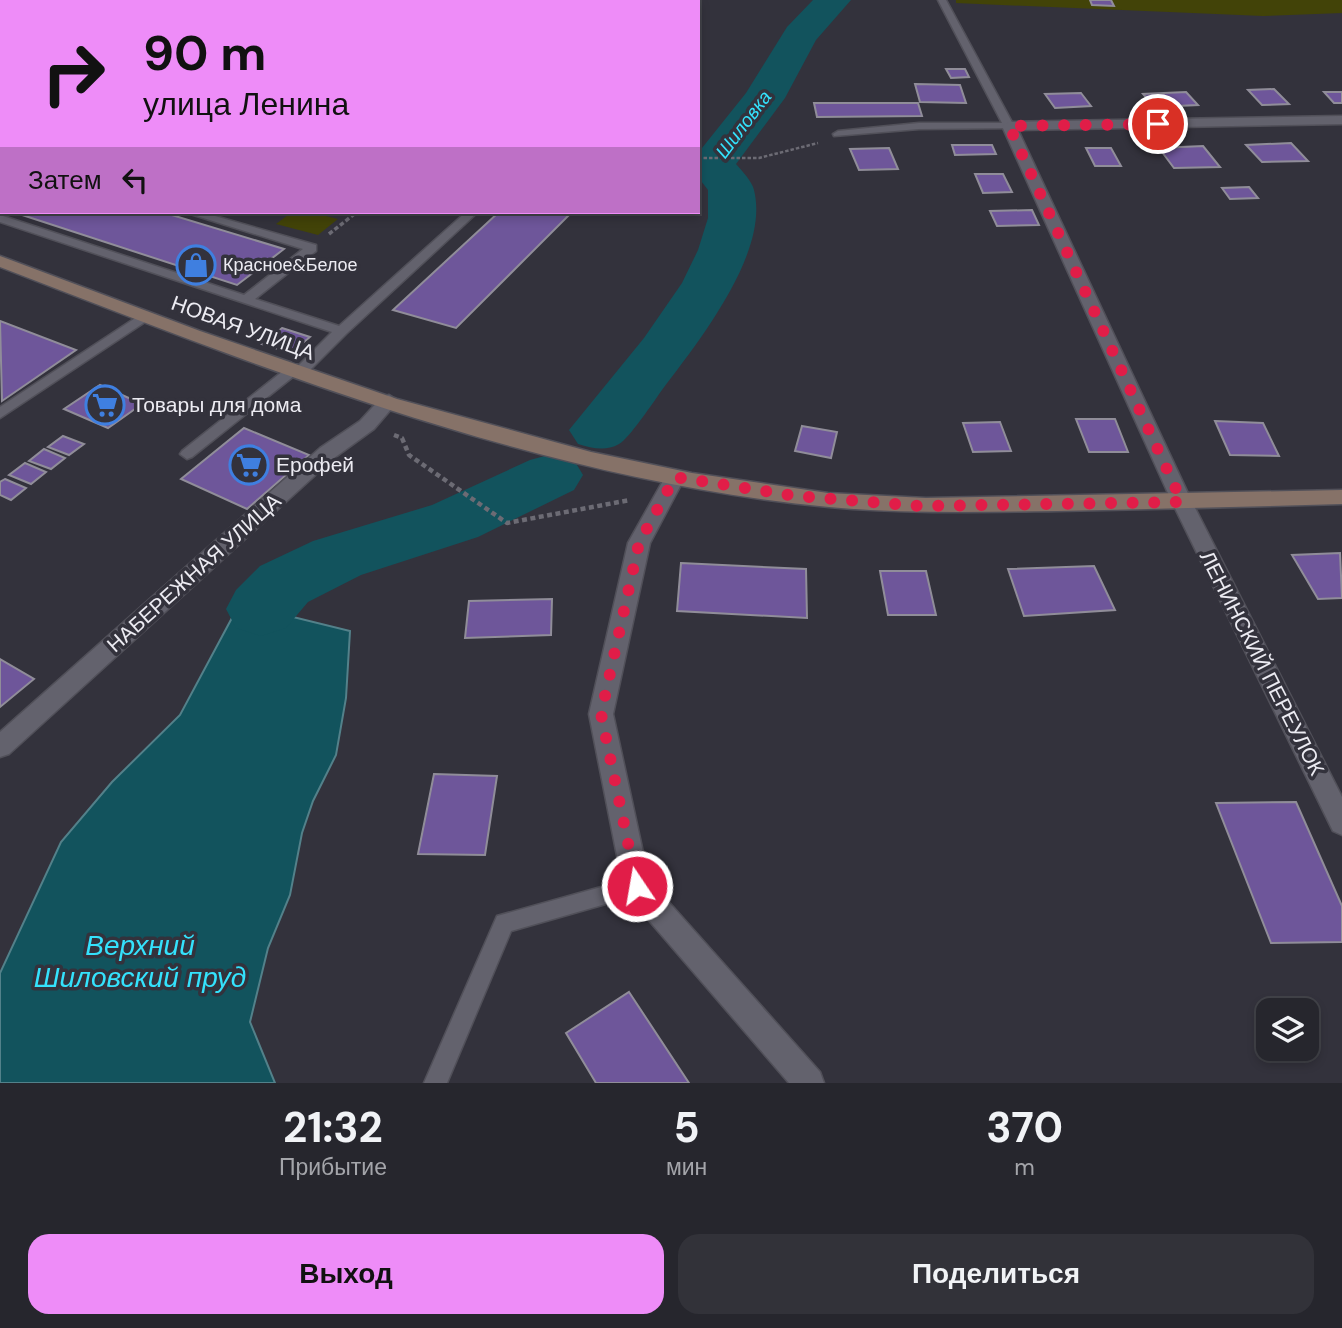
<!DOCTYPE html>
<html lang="ru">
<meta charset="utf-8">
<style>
:root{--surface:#26262d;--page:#323239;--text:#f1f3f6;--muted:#a4a5aa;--line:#424349;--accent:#ee8cf8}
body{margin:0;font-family:"DM Sans",sans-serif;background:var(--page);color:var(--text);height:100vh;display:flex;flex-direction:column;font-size:26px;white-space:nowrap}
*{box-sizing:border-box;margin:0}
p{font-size:23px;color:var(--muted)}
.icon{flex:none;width:38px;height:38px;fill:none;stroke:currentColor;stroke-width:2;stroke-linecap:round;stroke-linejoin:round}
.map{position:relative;height:1083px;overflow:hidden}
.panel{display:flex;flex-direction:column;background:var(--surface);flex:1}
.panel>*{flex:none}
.top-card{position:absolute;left:0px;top:0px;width:700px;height:214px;box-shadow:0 4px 10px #0003,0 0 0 2px var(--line);background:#ee8cf8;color:#111;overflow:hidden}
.controls{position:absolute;left:1256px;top:998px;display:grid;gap:14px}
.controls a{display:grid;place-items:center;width:63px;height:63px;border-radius:14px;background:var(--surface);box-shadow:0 4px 10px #0003,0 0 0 2px var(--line);font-size:35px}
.pin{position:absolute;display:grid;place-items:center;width:60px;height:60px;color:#fff;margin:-30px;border:4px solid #fff;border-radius:50%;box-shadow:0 2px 7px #0007}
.me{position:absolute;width:77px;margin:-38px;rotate:348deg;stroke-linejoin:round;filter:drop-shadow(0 0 5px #0008)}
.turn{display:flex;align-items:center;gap:24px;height:147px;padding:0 28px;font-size:32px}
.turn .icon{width:91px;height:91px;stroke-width:2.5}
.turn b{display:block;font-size:49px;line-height:60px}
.then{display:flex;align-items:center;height:66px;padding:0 28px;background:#0003;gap:14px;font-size:26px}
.eta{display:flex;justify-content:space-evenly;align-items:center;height:119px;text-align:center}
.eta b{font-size:42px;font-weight:700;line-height:49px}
.action{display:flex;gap:14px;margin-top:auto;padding:14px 28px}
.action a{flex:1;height:80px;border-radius:21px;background:var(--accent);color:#111;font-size:28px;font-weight:700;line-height:80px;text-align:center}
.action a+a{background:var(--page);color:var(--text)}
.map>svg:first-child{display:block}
</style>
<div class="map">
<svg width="1342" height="1083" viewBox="0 0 1342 1083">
<rect width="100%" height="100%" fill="#33323c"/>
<g fill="#424308">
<path d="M956 0H1342V13L1263 16 956 3Z"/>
<path d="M292 212H310L338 219 318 235 276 224Z"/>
</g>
<path fill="#12535d" stroke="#53818a" stroke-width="2" d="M302 554 337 558 297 591 293 617 350 631 346 698 336 755 313 801 302 833 290 895 268 948 250 1022 275 1083H0V973L61 842 112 782 180 715 233 616Z"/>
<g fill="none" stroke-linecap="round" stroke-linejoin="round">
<g fill="#12535d" fill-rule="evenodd">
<path d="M813 0H851L816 40 785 98 736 164C742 171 752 181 754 190 770 253 698 342 662 390 654 401 629 439 619 444 605 452 592 448 578 444L569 430 644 338 682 283 698 250 708 218V190L698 177V153L746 93 787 27Z"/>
<path d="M552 454 574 460 583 475 574 490 478 537 361 575 308 602 286 628 261 636 236 628 226 609 236 590 260 566 313 541 432 505 530 460Z"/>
</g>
</g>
<g fill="#6e569a" stroke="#908d99" stroke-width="2">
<path d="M1090 0H1111L1114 6 1092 5Z"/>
<path d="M946 69H965L969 77 951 78Z"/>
<path d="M915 84 960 85 966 103 920 102Z"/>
<path d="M1274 89 1289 104 1262 105 1248 90Z"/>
<path d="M1186 92 1198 105 1154 107 1143 94Z"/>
<path d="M1324 92H1342V103H1334Z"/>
<path d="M1081 93 1091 106 1055 108 1045 94Z"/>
<path d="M814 103H918L922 116 817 117Z"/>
<path d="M1291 143 1308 161 1262 162 1246 145Z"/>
<path d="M952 145H992L996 154 955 155Z"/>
<path d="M1203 146 1220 167 1174 168 1159 148Z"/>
<path d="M889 148 898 169 859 170 850 149Z"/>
<path d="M1086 148H1111L1121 166H1095Z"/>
<path d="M975 174H1003L1012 192 983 193Z"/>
<path d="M1249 187 1258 198 1230 199 1222 188Z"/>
<path d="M1032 210 1039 225 997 226 990 211Z"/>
<path d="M13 212H162L284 249 237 285Z"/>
<path d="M499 212H572L456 328 393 310Z"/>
<path d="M0 321 76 350 2 401Z"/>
<path d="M282 328 310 337 291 353 262 344Z"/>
<path d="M100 385 142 404 108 428 64 409Z"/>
<path d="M1076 419H1115L1128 452H1089Z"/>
<path d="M1215 421 1263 423 1279 456 1230 455Z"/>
<path d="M1000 422 1011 451 973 452 963 423Z"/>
<path d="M802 426 837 432 831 458 795 451Z"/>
<path d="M244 428 309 455 247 509 181 479Z"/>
<path d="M63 436 84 444 69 455 48 447Z"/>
<path d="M44 449 65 458 51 469 29 461Z"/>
<path d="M25 463 46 472 31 484 9 475Z"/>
<path d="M5 479 26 488 11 500 0 495V482Z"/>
<path d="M1340 553 1342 598 1318 599 1292 555Z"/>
<path d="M681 563 806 569 807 618 677 611Z"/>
<path d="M1094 566 1115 610 1024 616 1008 569Z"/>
<path d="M880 571H926L936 615H888Z"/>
<path d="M552 599 551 635 465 638 469 601Z"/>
<path d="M0 659 34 679 0 707Z"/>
<path d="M434 774 497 776 485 855 418 854Z"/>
<path d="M1296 802 1342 906V942L1271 943 1216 803Z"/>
<path d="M629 992 689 1083H596L566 1033Z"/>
</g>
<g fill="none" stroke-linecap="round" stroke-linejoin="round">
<g stroke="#515059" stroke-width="3">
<g id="lane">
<path d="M391 0H406L408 2H392Z"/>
<path d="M620 0H634L618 2Z"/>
<path d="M938 0H946L1014 126 1013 128 919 129 834 136 833 134 838 131 919 123H1002Z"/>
<rect x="0" y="26" width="2" height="6"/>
<path d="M0 107H2L0 114Z"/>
<path d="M184 212H201L316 245V251L255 299 339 326 466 212H478L346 334 304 376H294L192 457 187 459 180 454 182 451 288 367H297L332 332 0 222V215L244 295 303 249Z"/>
<path d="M143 313 148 314V320L0 418V407Z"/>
<path d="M637 877 644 879 647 886 644 893 511 931 447 1083H424L497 916Z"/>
</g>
</g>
<g stroke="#515059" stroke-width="3">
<g id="street">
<path d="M450 0H463L448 2Z"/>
<path d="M1342 116V124L1018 130 1192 502 1342 797V835L1333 831 1172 502 1002 126 1009 122Z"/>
<path d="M0 191H2L0 200Z"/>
<path d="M389 395 398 401 374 429 334 458 9 754 0 757V732L320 448 360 421 382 397Z"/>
<path d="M675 470 682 472 685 477 650 543 613 714 649 880 820 1072 824 1083H789L627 895 623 886 589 714 628 543 668 472Z"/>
</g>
</g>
<g stroke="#515059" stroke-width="3">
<path id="secondary" d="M0 256 200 331 397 399 591 452 692 473 828 493 926 498 1342 490V504C1247 507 1153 509 1058 511 982 512 905 514 829 507 542 480 267 370 0 267Z"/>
</g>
<g stroke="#6c6b74" stroke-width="2.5" stroke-dasharray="3.5 2" stroke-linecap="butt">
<path d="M161 2 166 0"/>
<path d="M656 2 658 0"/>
<path d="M698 158H759L818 143"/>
</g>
<path stroke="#6c6b74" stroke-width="3.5" stroke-dasharray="4.5 2.5" stroke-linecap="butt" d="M329 234 357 212"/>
<path stroke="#6c6b74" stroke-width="4.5" stroke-dasharray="5 3.5" stroke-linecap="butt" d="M394 435 402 438 409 455 507 523 630 500"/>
<use href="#lane" fill="#63626d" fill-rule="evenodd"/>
<use href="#street" fill="#63626d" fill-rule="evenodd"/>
<use href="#secondary" fill="#867268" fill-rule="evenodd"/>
</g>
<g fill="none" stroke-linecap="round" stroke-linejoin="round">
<path stroke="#e11d48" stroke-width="12" stroke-dasharray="0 21.6" d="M637 886 601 714 639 543 675 477 796 496 920 506 1182 502 1009 126 1158 124"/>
</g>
<defs>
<g id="shop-ring" transform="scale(2.0125)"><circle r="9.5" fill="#33323c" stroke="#3f7fe0" stroke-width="1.5"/><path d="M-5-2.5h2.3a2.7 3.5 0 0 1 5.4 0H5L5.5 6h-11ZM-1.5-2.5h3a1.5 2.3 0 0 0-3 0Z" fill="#3f7fe0"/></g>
<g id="supermarket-ring" transform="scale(2.0125)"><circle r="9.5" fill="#33323c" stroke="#3f7fe0" stroke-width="1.5"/><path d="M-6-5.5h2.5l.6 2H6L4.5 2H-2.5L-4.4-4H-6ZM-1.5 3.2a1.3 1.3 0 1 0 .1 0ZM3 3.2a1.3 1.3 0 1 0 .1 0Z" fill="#3f7fe0"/></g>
</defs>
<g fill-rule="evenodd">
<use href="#shop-ring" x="196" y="265"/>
<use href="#supermarket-ring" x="105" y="405"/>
<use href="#supermarket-ring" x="249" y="465"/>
</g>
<g text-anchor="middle" stroke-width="7" stroke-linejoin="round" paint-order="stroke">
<g font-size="18" fill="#ecebf2" stroke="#33323c" text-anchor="start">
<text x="223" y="271">Красное&amp;Белое</text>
</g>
<g font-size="19" font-style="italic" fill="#34e2fc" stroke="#33323c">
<text transform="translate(743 124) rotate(-53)" y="7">Шиловка</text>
</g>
<g font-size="21" fill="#ecebf2" stroke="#33323c">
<text transform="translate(243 328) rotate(20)" y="7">НОВАЯ УЛИЦА</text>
<text transform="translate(194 573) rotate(-42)" y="7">НАБЕРЕЖНАЯ УЛИЦА</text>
<text transform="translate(1262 663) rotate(63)" y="7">ЛЕНИНСКИЙ ПЕРЕУЛОК</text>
</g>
<g font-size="21" fill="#ecebf2" stroke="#33323c" text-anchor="start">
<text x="132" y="412">Товары для дома</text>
<text x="276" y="472">Ерофей</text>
</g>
<g font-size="28" font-style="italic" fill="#34e2fc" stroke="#33323c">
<text x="140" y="955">Верхний<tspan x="140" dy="32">Шиловский пруд</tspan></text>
</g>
</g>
</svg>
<div class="controls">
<a><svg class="icon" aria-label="layers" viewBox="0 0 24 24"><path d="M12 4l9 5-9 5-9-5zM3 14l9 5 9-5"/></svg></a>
</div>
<div class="pin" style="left:1158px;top:124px;background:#d93025"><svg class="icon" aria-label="arrive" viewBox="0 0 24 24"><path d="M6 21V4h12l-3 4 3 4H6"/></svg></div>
<svg class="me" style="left:637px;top:886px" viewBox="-20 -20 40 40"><circle r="17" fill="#e11d48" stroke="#fff" stroke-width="3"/><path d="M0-11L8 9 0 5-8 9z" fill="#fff"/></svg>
<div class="top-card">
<div class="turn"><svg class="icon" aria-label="right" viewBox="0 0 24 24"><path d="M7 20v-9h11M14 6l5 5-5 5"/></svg><div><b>90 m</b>улица Ленина</div></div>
<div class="then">Затем<svg class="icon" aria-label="left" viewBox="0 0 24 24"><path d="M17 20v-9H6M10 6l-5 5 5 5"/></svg></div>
</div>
</div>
<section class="panel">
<div class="eta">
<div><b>21:32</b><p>Прибытие</p></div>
<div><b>5</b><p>мин</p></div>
<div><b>370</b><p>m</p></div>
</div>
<div class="action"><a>Выход</a><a>Поделиться</a></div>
</section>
